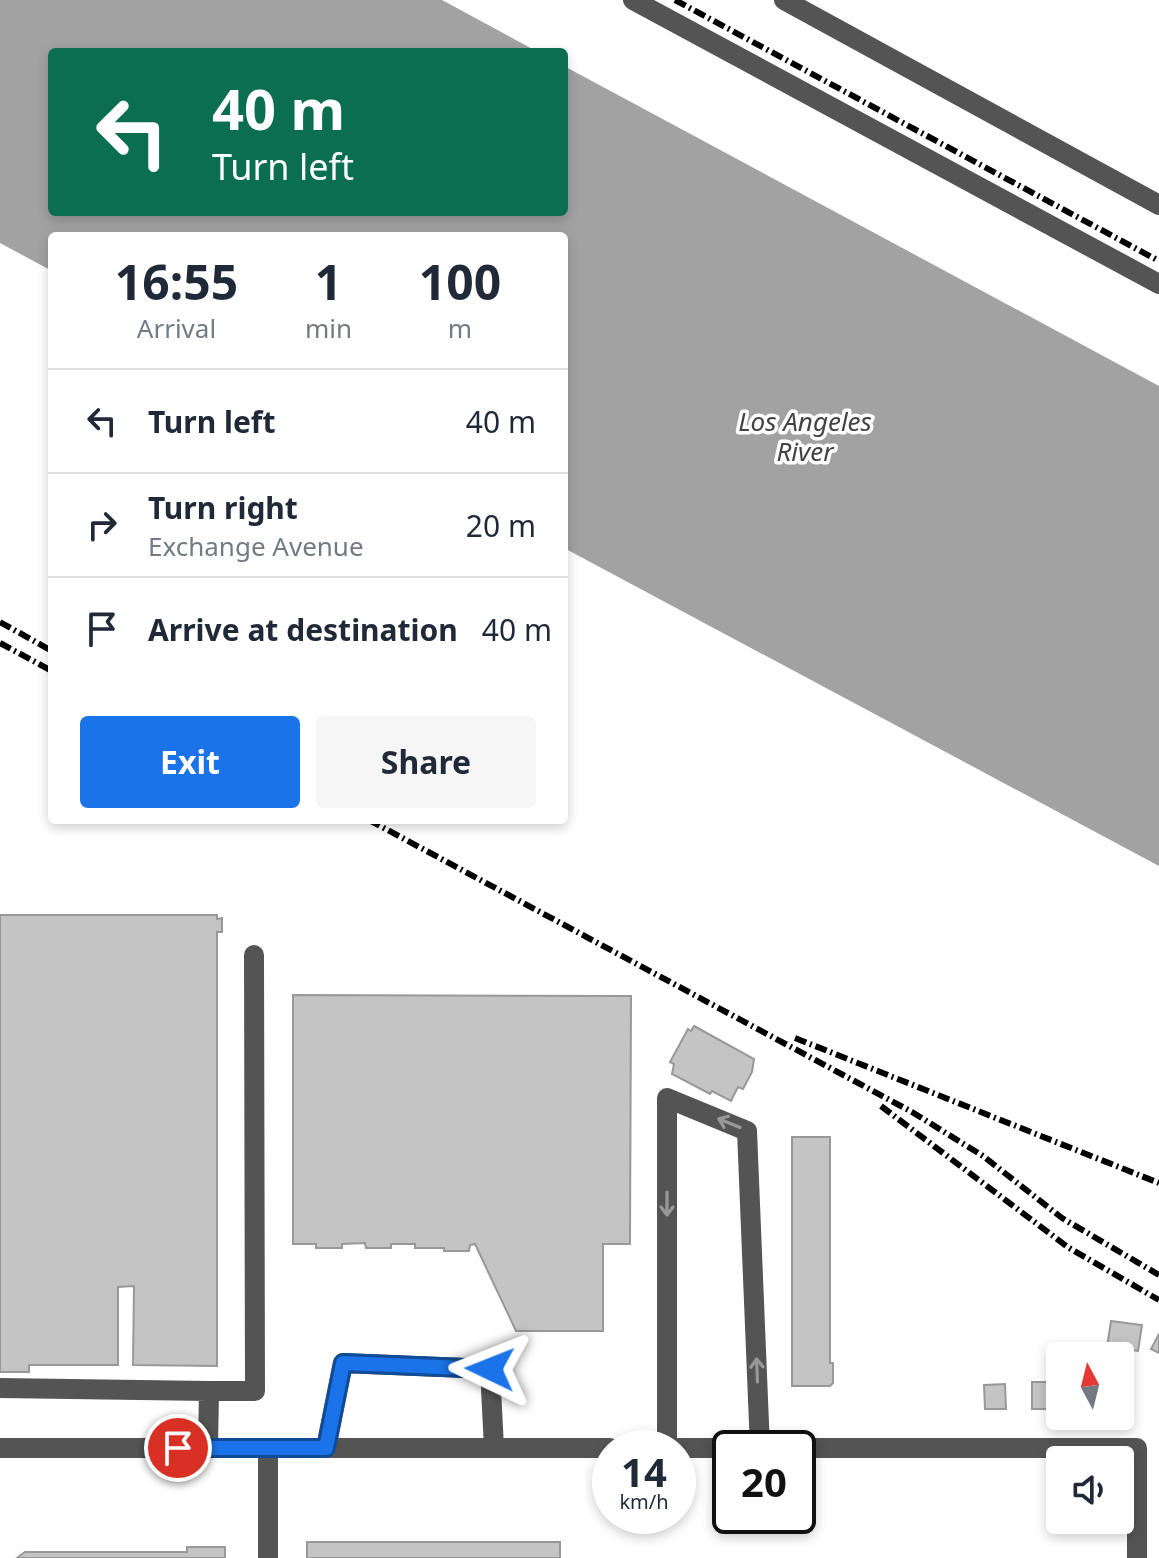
<!DOCTYPE html>
<style>
:root{--surface:#fff;--page:#f6f6f7;--text:#1f2937;--muted:#747a83;--line:#e0e1e3;--accent:#1a73e8}
body{margin:0;font-family:"Noto Sans",sans-serif;background:var(--page);color:var(--text);height:100vh;display:flex;flex-direction:column;font-size:30px;white-space:nowrap}
*{box-sizing:border-box;margin:0}
p{font-size:26px;color:var(--muted)}
.icon{flex:none;width:44px;height:44px;fill:none;stroke:currentColor;stroke-width:2;stroke-linecap:round;stroke-linejoin:round}
.map{position:relative;flex:1;overflow:hidden}
.sheet{position:absolute;left:48px;top:232px;width:520px;height:592px;display:flex;flex-direction:column;background:var(--surface);border-radius:8px;box-shadow:0 4px 12px #0003}
.sheet>*{flex:none}
.top-card{position:absolute;left:48px;top:48px;width:520px;height:168px;border-radius:8px;box-shadow:0 4px 12px #0003;background:#0b6e4f;color:#fff;overflow:hidden}
.needle{width:52px;rotate:353deg}
.fabs{position:absolute;left:1046px;top:1342px;display:grid;gap:16px}
.fabs a{display:grid;place-items:center;width:88px;height:88px;border-radius:8px;background:var(--surface);box-shadow:0 4px 12px #0003;font-size:40px}
.speed{position:absolute;left:592px;top:1430px;display:flex;gap:16px;font-size:40px;font-weight:700;text-align:center}
.speed>*{display:grid;place-content:center;width:104px;height:104px;border-radius:50%;background:var(--surface);box-shadow:0 4px 12px #0003;line-height:1}
.speed small{font-size:20px;font-weight:400}
.speed .limit{border:4px solid #111;border-radius:12px;background:#fff;color:#111}
.pin{position:absolute;display:grid;place-items:center;width:68px;height:68px;color:#fff;margin:-34px;border:4px solid #fff;border-radius:50%;box-shadow:0 2px 8px #0007}
.me{position:absolute;width:88px;margin:-44px;rotate:272deg;stroke-linejoin:round;filter:drop-shadow(0 0 6px #0008)}
.turn{display:flex;align-items:center;gap:28px;height:168px;padding:0 32px;font-size:36px}
.turn .icon{width:104px;height:104px;stroke-width:2.5}
.turn b{display:block;font-size:56px;line-height:68px}
.eta{display:flex;justify-content:space-evenly;align-items:center;height:136px;text-align:center}
.eta b{font-size:48px;font-weight:700;line-height:56px}
.action{display:flex;gap:16px;margin-top:auto;padding:16px 32px}
.action a{flex:1;height:92px;border-radius:8px;background:var(--accent);color:#fff;font-size:32px;font-weight:700;line-height:92px;text-align:center}
.action a+a{background:var(--page);color:var(--text)}
ul{padding:0;list-style:none}
li{display:flex;align-items:center;gap:24px;height:104px;padding:0 32px;border-top:2px solid var(--line)}
li div{flex:1}
li b{display:block;font-size:30px}
li em{font-style:normal}
.map>svg:first-child{display:block}
</style>
<div class="map">
<svg width="1159" height="1558" viewBox="0 0 1159 1558">
<rect width="100%" height="100%" fill="#fff"/>
<path fill="#a2a2a2" d="M0 0H442L538 52H52V212H564V66L1159 386V866L564 548V236H52V271L0 243Z"/>
<g fill="#c4c4c4" stroke="#989898" stroke-width="2">
<path d="M0 915H217V919L222 918V932H217V1366L133 1365 134 1286 118 1287V1365H29V1372H0Z"/>
<path d="M293 995 631 996 630 1244H603V1331H516L475 1244 470 1245 469 1251H444V1248H415V1244H391V1248H366L365 1243 342 1244V1248H316V1244H293Z"/>
<path d="M694 1026 754 1059 752 1072 743 1089 738 1087 731 1101 712 1091 710 1094 672 1074 674 1064 670 1062 688 1029 691 1031Z"/>
<path d="M792 1137H830V1363H833V1383L830 1386H792Z"/>
<path d="M1111 1321 1142 1325 1138 1351 1107 1347Z"/>
<path d="M1159 1334V1353L1151 1349Z"/>
<rect x="1032" y="1382" width="28" height="27"/>
<path d="M1005 1384 1006 1409H985L984 1385Z"/>
<rect x="307" y="1542" width="253" height="16"/>
<path d="M187 1547H225V1558H17L25 1552H187Z"/>
</g>
<g fill="none" stroke-linecap="round" stroke-linejoin="round">
<g stroke="#545454" stroke-width="20">
<path d="M633 0 1159 284"/>
<path d="M784 0 1159 205"/>
<path d="M0 1388 209 1391 208 1448"/>
<path d="M209 1391H255L254 955"/>
<path d="M0 1448H610"/>
<path d="M268 1448V1558"/>
<path d="M326 1448 343 1363 490 1369 494 1448"/>
<path d="M667 1448V1098L747 1131 760 1448"/>
<path d="M678 1448H730"/>
<path d="M798 1448H1137V1558"/>
</g>
<g stroke="#000" stroke-width="6" stroke-dasharray="12 4 2 4" stroke-linecap="butt">
<path d="M675 0 1159 261"/>
<path d="M0 622 52 651"/>
<path d="M0 643 52 671"/>
<path d="M369 820 912 1112 983 1156 1062 1218 1159 1275"/>
<path d="M795 1038 1159 1183"/>
<path d="M881 1106 1069 1248 1159 1300"/>
</g>
</g>
<defs><path id="oneway-shaft" d="M-6 0H5M1.5-3L5.5 0L1.5 3" fill="none" stroke-width="1.6" stroke-linecap="round" stroke-linejoin="round" transform="scale(2)"/></defs>
<g stroke="#989898">
<use href="#oneway-shaft" transform="translate(729 1123) rotate(-158)"/>
<use href="#oneway-shaft" transform="translate(667 1204) rotate(90)"/>
<use href="#oneway-shaft" transform="translate(757 1370) rotate(-92)"/>
</g>
<g fill="none" stroke-linecap="round" stroke-linejoin="round">
<g stroke="#114b97" stroke-width="20">
<path id="route" d="M178 1448H326L343 1363 490 1369"/>
</g>
<use href="#route" stroke="#1a73e8" stroke-width="14"/>
</g>
<g text-anchor="middle" stroke-width="7" stroke-linejoin="round" paint-order="stroke">
<g font-size="26" font-style="italic" fill="#434343" stroke="#fff">
<text x="805" y="431">Los Angeles<tspan x="805" dy="30">River</tspan></text>
</g>
</g>
</svg>
<div class="fabs">
<a><svg class="needle" viewBox="-14 -14 28 28"><path d="M0-13l5 13h-10z" fill="#e53935"/><path d="M0 13l5-13h-10z" fill="#747a83"/></svg></a>
<a><svg class="icon" aria-label="sound" viewBox="0 0 24 24"><path d="M4 9h4l5-4v14l-5-4H4zM17 9q2 3 0 6"/></svg></a>
</div>
<div class="speed"><div>14<small>km/h</small></div><div class="limit">20</div></div>
<div class="pin" style="left:178px;top:1448px;background:#d93025"><svg class="icon" aria-label="arrive" viewBox="0 0 24 24"><path d="M6 21V4h12l-3 4 3 4H6"/></svg></div>
<svg class="me" style="left:490px;top:1369px" viewBox="-20 -20 40 40"><path d="M0-17L14 15 0 8-14 15z" fill="#1a73e8" stroke="#fff" stroke-width="4"/></svg>
<div class="top-card">
<div class="turn"><svg class="icon" aria-label="left" viewBox="0 0 24 24"><path d="M17 20v-9H6M10 6l-5 5 5 5"/></svg><div><b>40 m</b>Turn left</div></div>
</div>
<section class="sheet">
<div class="eta">
<div><b>16:55</b><p>Arrival</p></div>
<div><b>1</b><p>min</p></div>
<div><b>100</b><p>m</p></div>
</div>
<ul>
<li><svg class="icon" aria-label="left" viewBox="0 0 24 24"><path d="M17 20v-9H6M10 6l-5 5 5 5"/></svg><div><b>Turn left</b></div><em>40 m</em></li>
<li><svg class="icon" aria-label="right" viewBox="0 0 24 24"><path d="M7 20v-9h11M14 6l5 5-5 5"/></svg><div><b>Turn right</b><p>Exchange Avenue</p></div><em>20 m</em></li>
<li><svg class="icon" aria-label="arrive" viewBox="0 0 24 24"><path d="M6 21V4h12l-3 4 3 4H6"/></svg><div><b>Arrive at destination</b></div><em>40 m</em></li>
</ul>
<div class="action"><a>Exit</a><a>Share</a></div>
</section>
</div>
